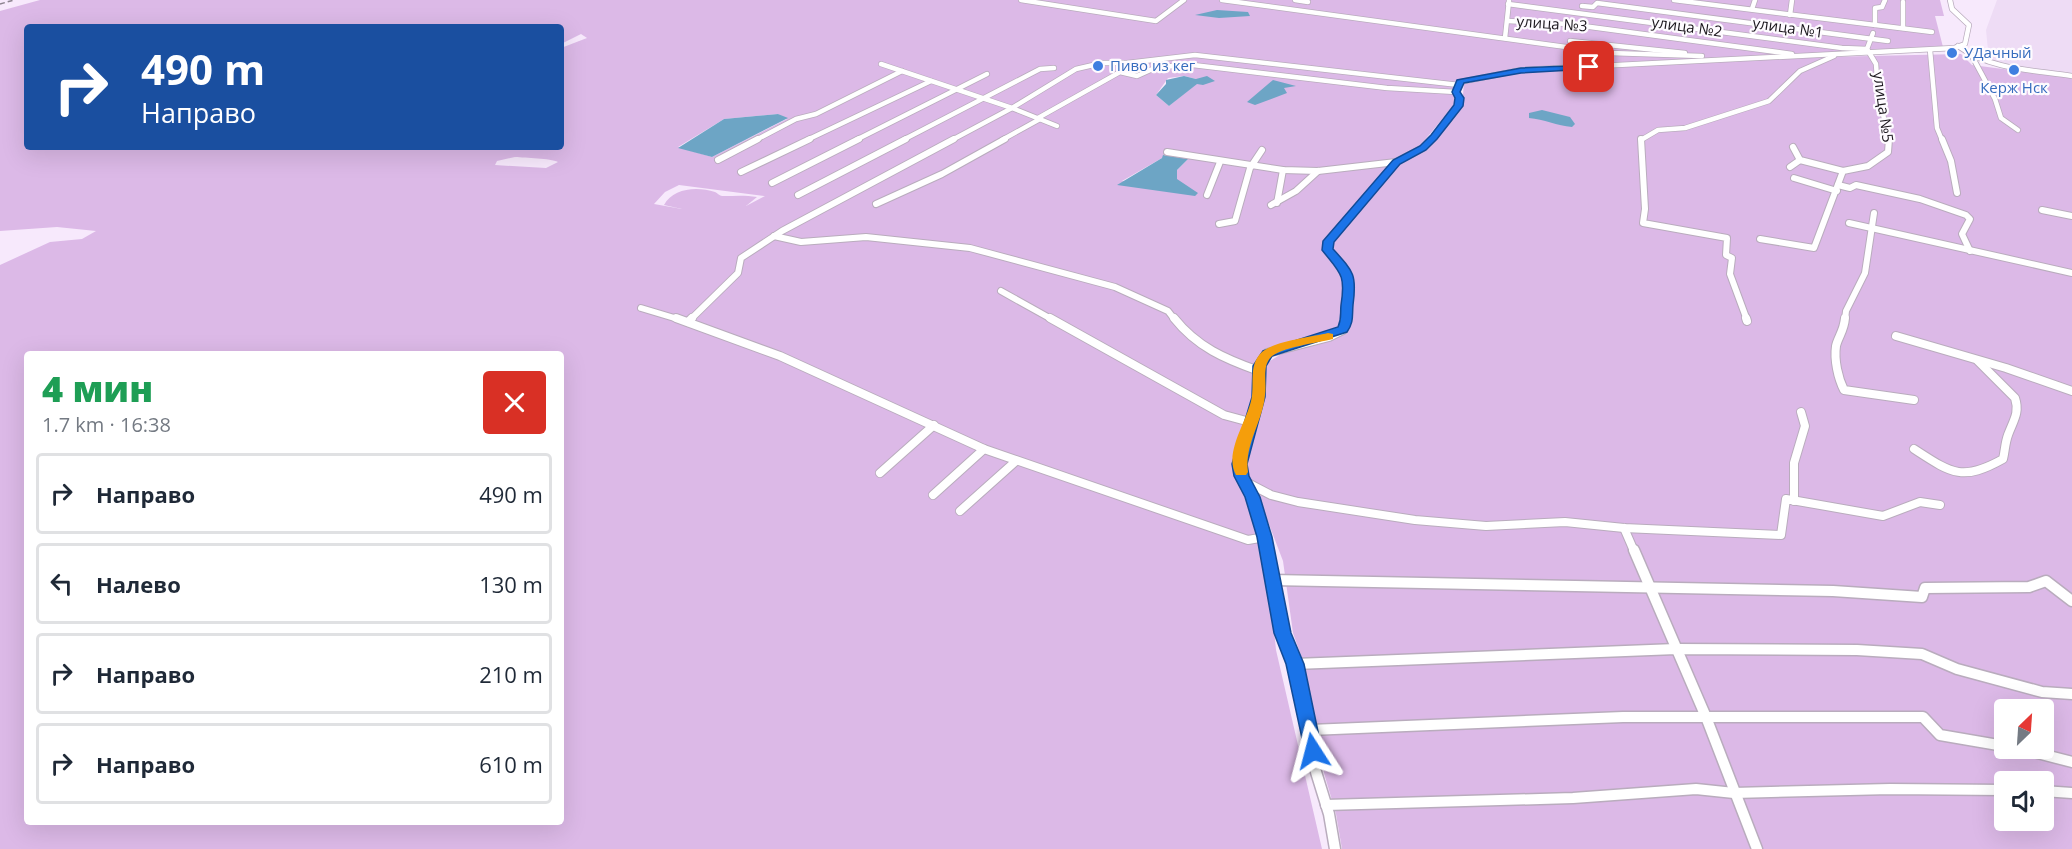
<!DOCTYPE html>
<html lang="ru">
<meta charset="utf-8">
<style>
:root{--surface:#fff;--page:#f6f6f7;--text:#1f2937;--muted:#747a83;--line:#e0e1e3}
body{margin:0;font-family:"Open Sans",sans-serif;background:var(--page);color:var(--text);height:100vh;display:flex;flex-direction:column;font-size:22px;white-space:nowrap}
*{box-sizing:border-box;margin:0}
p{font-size:20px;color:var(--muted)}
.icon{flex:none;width:33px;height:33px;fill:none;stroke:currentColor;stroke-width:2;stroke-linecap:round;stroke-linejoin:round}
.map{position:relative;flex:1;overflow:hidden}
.sheet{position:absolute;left:24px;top:351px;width:540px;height:474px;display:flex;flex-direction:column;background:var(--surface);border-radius:6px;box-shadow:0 6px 24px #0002}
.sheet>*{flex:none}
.hud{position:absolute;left:24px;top:24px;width:540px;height:126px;border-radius:6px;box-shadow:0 6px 24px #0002;background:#1a4fa0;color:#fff;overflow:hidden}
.needle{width:39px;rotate:25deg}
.controls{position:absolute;left:1994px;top:699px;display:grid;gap:12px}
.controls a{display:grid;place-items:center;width:60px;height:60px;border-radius:6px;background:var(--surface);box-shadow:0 6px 24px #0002;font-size:30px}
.pin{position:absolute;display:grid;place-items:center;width:51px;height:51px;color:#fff;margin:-26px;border-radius:12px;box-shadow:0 3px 9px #0006}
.me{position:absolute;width:66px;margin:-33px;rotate:351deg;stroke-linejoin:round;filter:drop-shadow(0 0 4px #0008)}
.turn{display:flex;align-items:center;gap:21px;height:126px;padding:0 18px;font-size:27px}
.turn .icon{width:78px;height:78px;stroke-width:2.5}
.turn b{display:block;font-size:42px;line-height:51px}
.round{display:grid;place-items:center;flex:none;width:63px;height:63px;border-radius:6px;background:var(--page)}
.overview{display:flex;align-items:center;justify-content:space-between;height:102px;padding:0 18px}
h1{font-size:36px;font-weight:800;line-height:45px;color:#1e9e55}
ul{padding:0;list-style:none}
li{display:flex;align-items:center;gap:18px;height:81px;margin:0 12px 9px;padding:0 6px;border:3px solid var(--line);border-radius:6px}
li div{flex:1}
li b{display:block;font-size:22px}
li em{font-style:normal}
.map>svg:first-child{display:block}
</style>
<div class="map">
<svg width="2072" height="849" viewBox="0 0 2072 849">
<rect width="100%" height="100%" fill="#f7e9fc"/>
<path fill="#eedcf5" d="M1997 0H2072V75L1989 60 1986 30Z"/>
<path fill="#dcb9e7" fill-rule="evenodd" d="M40 0H1940L1944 16H1935L1943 47 1520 68 1458 80 1452 83 1456 92 1454 105 1419 147 1425 149 1437 138 1462 106 1464 83 1523 71 1825 57 1961 54 1972 65 2072 78V849H1342L1336 814 1324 773 1304 664 1293 633 1283 561 1260 501H1252L1267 560 1276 650 1322 849H0V265L50 242 82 239 96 231 57 227 0 231V11ZM27 27H561V44L581 34 587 38 561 48V147H27ZM1184 76 1196 79 1197 83 1169 106 1156 95 1168 78ZM778 114 787 119 712 157 678 147 724 119ZM515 157C526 158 550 158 558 162L546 168 495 165 497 161ZM1162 158 1187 160 1177 170V179L1122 181ZM679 185 764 196H765L746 206 757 197C745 195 735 196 724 196 719 196 719 194 715 192 697 186 673 188 664 205L682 209 654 204 665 192ZM1348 270 1354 292 1350 308 1351 319 1327 340 1313 338 1340 328C1348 311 1346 289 1341 271ZM1291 342V348L1265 364C1266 401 1248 434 1247 471L1239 474C1233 463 1261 372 1265 351ZM27 354H561V822H27ZM2004 710H2043V748H2004ZM2004 782H2043V820H2004Z"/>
<g fill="#6da5c5">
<path d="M1217 10 1248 12 1250 16 1219 18 1195 15Z"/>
<path d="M1184 76 1196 79 1207 76 1215 81 1203 85 1197 84 1169 106 1156 95 1166 84V80Z"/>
<path d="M1273 80 1296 86 1284 88 1287 93 1255 105 1247 102Z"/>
<path d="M1542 110 1570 117 1575 124 1572 127C1557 126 1544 119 1529 118V113Z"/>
<path d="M778 114 788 118 712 157 678 148 724 119Z"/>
<path d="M1163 155 1188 159 1177 170V179L1198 193 1195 196 1117 185 1162 158Z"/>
</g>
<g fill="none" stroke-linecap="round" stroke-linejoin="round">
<g stroke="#b9acbd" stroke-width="6">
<g id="minor-far3">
<path d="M1021 0 1156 21 1184 0"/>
<path d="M1222 0 1610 53 1702 56"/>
<path d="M1295 0 1308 2"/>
<path d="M1674 0 1932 32"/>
<path d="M1903 2V28"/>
<path d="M1508 4 1842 48 1867 49"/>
<path d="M1582 6 1593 7 1597 3 1888 41"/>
<path d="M1752 9 1755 0"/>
<path d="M1790 15 1792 0"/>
<path d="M1508 21 1568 24 1792 54"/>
<path d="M1875 25V8L1882 7 1885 0"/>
<path d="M1873 33 1867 49 1876 64 1878 93 1889 140"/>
<path d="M1505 38 1509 1"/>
<path d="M1570 41 1685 53"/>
<path d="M1958 46C1991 70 2033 70 2072 76"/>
<path d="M1930 50 1937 128 1942 140"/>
<path d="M1973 58 1995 99 2001 118 2018 130"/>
<path d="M881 64 1012 108 1076 69 1102 63H1127L1195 55 1459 85"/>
<path d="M1038 118 1120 72 1137 76 1157 67 1193 65 1387 88 1456 92"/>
<path d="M756 140 796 119 816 114 902 71"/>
<path d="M807 140 931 81"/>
<path d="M856 140 987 74"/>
<path d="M903 140 1040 69 1054 68"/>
<path d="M952 140 1012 108 1057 126"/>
<path d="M1002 140 1040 119"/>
<path d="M1431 140C1442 129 1464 108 1456 92L1460 82 1521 70 1954 48 1965 44 1969 25 1952 9 1950 0"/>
<path d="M1641 140 1658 130 1685 128 1769 101 1800 71 1834 56"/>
</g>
</g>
<g stroke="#b9acbd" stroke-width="8">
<g id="minor-far2">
<path d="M1641 139 1645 209 1643 223 1727 238 1726 255 1732 258 1730 274 1747 320"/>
<path d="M1942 139 1951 161 1957 193"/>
<path d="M1793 147 1800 160 1843 171"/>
<path d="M1167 152 1283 170 1318 171 1396 162"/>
<path d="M718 160 758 139"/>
<path d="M1790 167 1800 160"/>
<path d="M741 172 810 139"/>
<path d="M1794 178 1837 191"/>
<path d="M772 183 859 139"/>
<path d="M1838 185 1850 188 1856 185 1920 199 1966 215 1970 219 1962 234 1970 251"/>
<path d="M798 195 906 139"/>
<path d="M1207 195 1220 162"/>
<path d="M1277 203 1283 170"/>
<path d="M876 204 942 174 1005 139"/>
<path d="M1271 205 1296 191 1318 171"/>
<path d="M2042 210 2072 216"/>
<path d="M1849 223 2072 273"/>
<path d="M1219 224 1235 221 1250 168 1262 150"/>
<path d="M774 236 801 242 866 237 970 248 1115 287 1168 311 1175 320"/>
<path d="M1760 239 1814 248 1843 171 1868 166 1888 152 1889 139"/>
<path d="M1001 291 1053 320"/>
<path d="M641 308 681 320"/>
<path d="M690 320 738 273 741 258 782 231 954 139"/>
<path d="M1347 320C1351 285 1352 277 1328 250V241L1396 162 1423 148 1432 139"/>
<path d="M1845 320 1846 311 1865 273 1874 213"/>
</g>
</g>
<g stroke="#b9acbd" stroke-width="10">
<g id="minor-far1">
<path d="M676 318 780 356 984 449 1248 540 1265 537"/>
<path d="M1050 318 1224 415 1250 422"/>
<path d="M1174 318C1197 347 1225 359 1259 371"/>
<path d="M1746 318 1747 321"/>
<path d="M1845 318C1844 331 1838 337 1836 346 1834 360 1838 378 1844 390L1914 400"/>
<path d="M688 322 692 318"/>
<path d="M1896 336 2006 368 2072 391"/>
<path d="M1914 449C1951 473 1962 482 2003 459 2005 451 2005 443 2008 435 2013 421 2020 413 2015 398L1978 361"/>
<path d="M880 473 934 425"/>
<path d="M1246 482 1271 495 1298 502 1415 520 1486 526 1565 522 1624 528 1781 535 1786 499 1883 516 1920 502 1940 505"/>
<path d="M933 495 984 449"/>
<path d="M1794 501V463L1805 426 1801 412"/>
<path d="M960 511 1016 461"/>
<path d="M1624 528 1634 551"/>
<path d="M1268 551 1240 464 1259 397V366L1267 353 1329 337 1343 330 1348 318"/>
</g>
</g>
<g stroke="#b9acbd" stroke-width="13">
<g id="minor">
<path d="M1267 550 1282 633 1295 664 1306 709 1316 772 1329 814 1335 849"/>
<path d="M1634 550 1706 717 1757 849"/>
<path d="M1272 580 1833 591 1922 597 1925 588 2029 587 2046 581 2072 601"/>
<path d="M1295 664 1676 649 1857 650 1922 654 1957 669 2042 692 2072 694"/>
<path d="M1310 730 1623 717H1923L1940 735 2004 746"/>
<path d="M2018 748 2072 762"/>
<path d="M2043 791 2072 793"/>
<path d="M1326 805 1573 798 1696 789 1734 793 1890 789 2004 790"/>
</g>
</g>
<use href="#minor-far3" stroke="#fff" stroke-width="4.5"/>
<use href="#minor-far2" stroke="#fff" stroke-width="6"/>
<use href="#minor-far1" stroke="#fff" stroke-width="8"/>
<use href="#minor" stroke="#fff" stroke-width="10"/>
<path stroke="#8c838f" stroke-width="1.5" stroke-dasharray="5 3" stroke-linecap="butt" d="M0 4 14 0"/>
</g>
<path fill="#1a73e8" stroke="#114b97" stroke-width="1.5" d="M1592 65 1589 69 1521 73 1464 83 1460 92 1464 98 1463 106 1437 139 1426 150 1400 164 1334 242 1333 249C1354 272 1357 275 1353 305 1352 316 1354 322 1347 332L1272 356 1266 366 1265 397 1247 464 1249 476 1260 497 1272 537 1291 633 1304 664 1322 751 1319 757 1313 759 1306 757 1286 664 1274 633 1257 537 1245 497 1234 476 1232 464 1252 397 1253 366 1263 351 1338 327C1342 318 1340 314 1341 305 1346 274 1340 273 1322 250L1323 241 1393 160 1420 146 1431 135 1454 105 1455 98 1452 92 1457 80 1521 68Z"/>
<path fill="#f59e0b" d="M1328 333 1333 334V339C1318 343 1280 347 1270 358 1262 368 1267 383 1265 395 1263 421 1244 445 1248 472L1246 475H1236C1223 452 1249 419 1252 396 1254 381 1249 364 1262 352 1275 341 1311 337 1328 333Z"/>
<g fill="#3f7fe0" stroke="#fefbff" stroke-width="2">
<circle cx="1952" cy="53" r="6"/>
<circle cx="1098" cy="66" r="6"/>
<circle cx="2014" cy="70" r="6"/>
</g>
<g text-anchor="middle" stroke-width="4.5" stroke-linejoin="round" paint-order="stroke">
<g font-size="15" fill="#1b171d" stroke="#fefbff">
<text transform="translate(1552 24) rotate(4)" y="5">улица №3</text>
<text transform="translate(1687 27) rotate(8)" y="5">улица №2</text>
<text transform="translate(1788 28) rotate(8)" y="5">улица №1</text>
<text transform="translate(1883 107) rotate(82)" y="5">улица №5</text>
</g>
<g font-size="15" fill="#366cbe" stroke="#fefbff" text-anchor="start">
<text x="1964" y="58">УДачный</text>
<text x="1110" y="71">Пиво из кег</text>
<text x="2014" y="93" text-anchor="middle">Керж Нск</text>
</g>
</g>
</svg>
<div class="controls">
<a><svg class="needle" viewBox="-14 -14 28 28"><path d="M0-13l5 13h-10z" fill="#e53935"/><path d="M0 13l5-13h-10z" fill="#747a83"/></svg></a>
<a><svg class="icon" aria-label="sound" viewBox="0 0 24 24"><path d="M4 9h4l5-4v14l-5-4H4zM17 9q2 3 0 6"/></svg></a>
</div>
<div class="pin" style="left:1589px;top:67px;background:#d93025"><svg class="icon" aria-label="arrive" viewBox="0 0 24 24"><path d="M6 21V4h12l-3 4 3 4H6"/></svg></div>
<svg class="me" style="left:1313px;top:751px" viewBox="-20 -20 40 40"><path d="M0-17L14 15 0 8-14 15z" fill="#1a73e8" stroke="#fff" stroke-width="4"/></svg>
<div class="hud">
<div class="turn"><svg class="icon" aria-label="right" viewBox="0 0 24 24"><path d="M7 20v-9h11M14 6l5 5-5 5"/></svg><div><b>490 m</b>Направо</div></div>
</div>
<section class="sheet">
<div class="overview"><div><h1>4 мин</h1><p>1.7 km · 16:38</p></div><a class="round" style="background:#d93025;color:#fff"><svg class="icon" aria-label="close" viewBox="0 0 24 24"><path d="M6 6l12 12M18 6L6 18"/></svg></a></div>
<ul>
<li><svg class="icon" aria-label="right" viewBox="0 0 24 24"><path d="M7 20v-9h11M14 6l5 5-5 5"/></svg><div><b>Направо</b></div><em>490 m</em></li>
<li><svg class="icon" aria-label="left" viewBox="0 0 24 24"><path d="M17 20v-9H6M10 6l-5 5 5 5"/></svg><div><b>Налево</b></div><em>130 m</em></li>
<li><svg class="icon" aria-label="right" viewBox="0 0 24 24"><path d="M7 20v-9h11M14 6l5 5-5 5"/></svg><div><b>Направо</b></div><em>210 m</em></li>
<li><svg class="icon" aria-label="right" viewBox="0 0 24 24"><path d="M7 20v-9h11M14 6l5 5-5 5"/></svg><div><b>Направо</b></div><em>610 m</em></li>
</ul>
</section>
</div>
